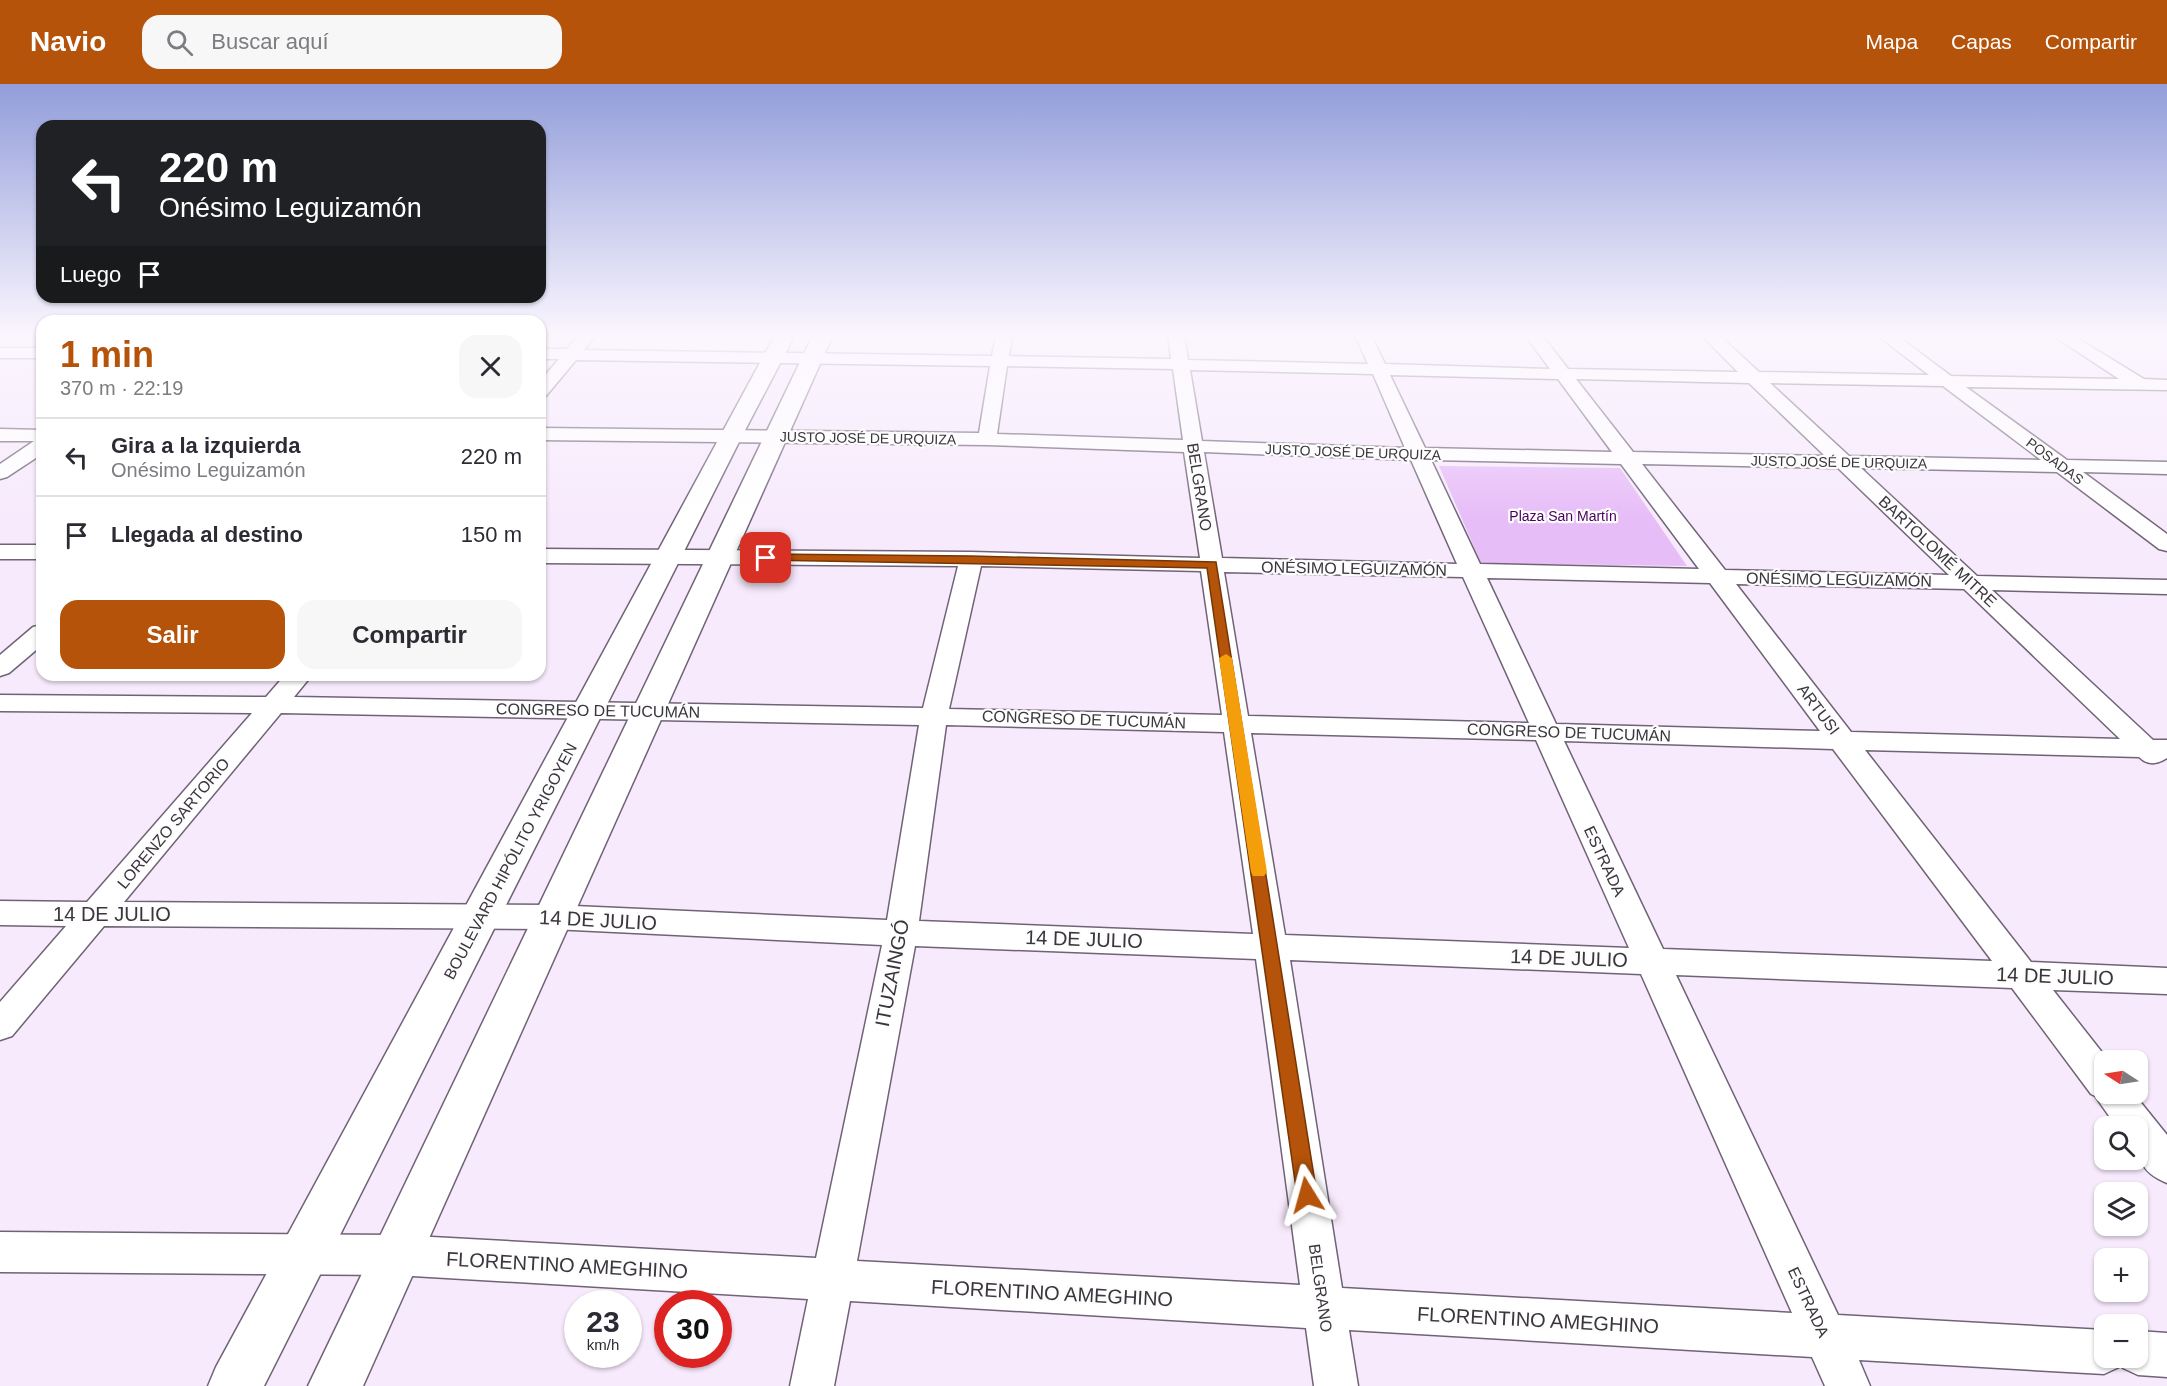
<!DOCTYPE html>
<html lang="es">
<meta charset="utf-8">
<style>
:root{--surface:#fff;--page:#f7f7f7;--text:#2b2b33;--muted:#7c7c81;--line:#e1e1e2;--accent:#b45309}
body{margin:0;font-family:Helvetica,sans-serif;background:var(--page);color:var(--text);height:100vh;display:flex;flex-direction:column;font-size:22px;white-space:nowrap}
*{box-sizing:border-box;margin:0}
p{font-size:20px;color:var(--muted)}
.icon{flex:none;width:33px;height:33px;fill:none;stroke:currentColor;stroke-width:2;stroke-linecap:round;stroke-linejoin:round}
.map{position:relative;flex:1;overflow:hidden}
.drawer{position:absolute;left:36px;top:231px;width:510px;height:366px;display:flex;flex-direction:column;background:var(--surface);border-radius:18px;box-shadow:0 2px 4px #0004}
.drawer>*{flex:none}
.banner{position:absolute;left:36px;top:36px;width:510px;height:183px;border-radius:18px;box-shadow:0 2px 4px #0004;background:#202124;color:#fff;overflow:hidden}
.needle{width:39px;rotate:282deg}
.tools{position:absolute;left:2094px;top:966px;display:grid;gap:12px}
.tools a{display:grid;place-items:center;width:54px;height:54px;border-radius:12px;background:var(--surface);box-shadow:0 2px 4px #0004;font-size:30px}
.speed{position:absolute;left:564px;top:1206px;display:flex;gap:12px;font-size:30px;font-weight:700;text-align:center}
.speed>*{display:grid;place-content:center;width:78px;height:78px;border-radius:50%;background:var(--surface);box-shadow:0 2px 4px #0004;line-height:1}
.speed small{font-size:15px;font-weight:400}
.speed .limit{border:9px solid #d22;background:#fff;color:#111}
.pin{position:absolute;display:grid;place-items:center;width:51px;height:51px;color:#fff;margin:-26px;border-radius:12px;box-shadow:0 3px 9px #0006}
.me{position:absolute;width:66px;margin:-33px;rotate:352deg;stroke-linejoin:round;filter:drop-shadow(0 0 4px #0008)}
.turn{display:flex;align-items:center;gap:21px;height:126px;padding:0 24px;font-size:27px}
.turn .icon{width:78px;height:78px;stroke-width:2.5}
.turn b{display:block;font-size:42px;line-height:51px}
.then{display:flex;align-items:center;height:57px;padding:0 24px;background:#0003;gap:12px;font-size:22px}
.round{display:grid;place-items:center;flex:none;width:63px;height:63px;border-radius:18px;background:var(--page)}
.head{display:flex;align-items:center;justify-content:space-between;height:102px;padding:0 24px}
h1{font-size:36px;font-weight:700;line-height:45px;color:var(--accent)}
.cta{display:flex;gap:12px;margin-top:auto;padding:12px 24px}
.cta a{flex:1;height:69px;border-radius:18px;background:var(--accent);color:#fff;font-size:24px;font-weight:700;line-height:69px;text-align:center}
.cta a+a{background:var(--page);color:var(--text)}
ul{padding:0;list-style:none}
li{display:flex;align-items:center;gap:18px;height:78px;padding:0 24px;border-top:2px solid var(--line)}
li div{flex:1}
li b{display:block;font-size:22px}
li em{font-style:normal}
header{display:flex;align-items:center;gap:36px;box-sizing:border-box;height:84px;padding:0 30px;background:var(--accent);color:#fff}
header strong{font-size:28px}
nav{display:flex;gap:33px;margin-inline-start:auto;font-size:21px}
.search{width:420px;height:54px;background:var(--page);display:flex;align-items:center;gap:15px;box-sizing:border-box;padding:0 21px;border-radius:18px;color:var(--muted);font-size:22px}
.map>svg:first-child{display:block}
</style>
<header>
<strong>Navio</strong>
<div class="search"><svg class="icon" aria-label="search" viewBox="0 0 24 24"><circle cx="10" cy="10" r="6"/><path d="M15 15l6 6"/></svg>Buscar aquí</div>
<nav><a>Mapa</a><a>Capas</a><a>Compartir</a></nav>
</header>
<div class="map">
<svg width="2167" height="1302" viewBox="0 0 2167 1302">
<rect width="100%" height="100%" fill="#f7eafc"/>
<path fill="#e7bdf8" d="M1439 382 1620 384 1687 482 1481 479Z"/>
<g fill="none" stroke-linecap="round" stroke-linejoin="round">
<g stroke="#706376" stroke-width="3">
<g id="minor">
<path d="M579 251H596L584 266 992 272 996 251H1012L1009 272 1171 275 1168 251H1184L1188 276 1368 280 1355 251H1371L1385 280 1550 285 1525 251H1542L1568 285 1738 288 1701 251H1719L1759 288 1929 291 1877 251H1896L1951 292 2119 295 2052 251H2072L2144 295 2167 296V306L1966 303 2067 376 2167 378V390L2083 388 2167 450V467L2159 465 2057 388 1861 384 1977 492 2167 496V510L1992 506 2153 656H2167V674C2158 680 2148 682 2139 673L1865 666 2031 878 2167 884V910L2053 906 2108 976H2104V1010H2134L2167 1051V1099C2137 1087 2138 1071 2138 1042H2116L2095 1012 2091 1010 2012 904 1676 891 1838 1231 2104 1246V1274H2138V1247L2167 1249V1293L2138 1291 2123 1284 2121 1280 2119 1283 2104 1290 1859 1276 1870 1302H1825L1812 1273 1349 1246 1358 1302H1314L1306 1244 850 1217 834 1302H790L808 1215 395 1191 0 1188V1148L395 1151 816 1174 882 861 552 845 104 842 12 952 0 956V918L66 842 0 841V817L87 818 252 629 0 627V611L266 613 285 591H312L294 613 923 624 958 482 540 479V465L971 468 1200 474 1184 368 987 361 540 356V344L979 349 990 282 576 276 546 312 540 313V297L559 275H540V265H567ZM1007 282 1173 285 1183 356 997 350ZM1190 286 1373 290 1405 364 1202 357ZM1390 291 1558 295 1612 368 1425 364ZM1576 295 1749 299 1825 372 1633 368ZM1770 299 1943 302 2041 376 1849 372ZM1204 368 1411 376 1457 480 1222 474ZM1431 376 1621 380 1699 485 1480 480ZM1642 380 1838 384 1949 491 1725 486ZM981 482 1201 487 1222 631 949 625ZM1224 488 1463 493 1529 639 1248 632ZM1487 494 1710 499 1820 647 1556 640ZM1736 500 1964 505 2120 655 1851 648ZM281 629 919 641 887 836 552 821 124 818ZM946 641 1224 648 1253 850 919 837ZM1251 649 1536 656 1629 864 1285 851ZM1564 657 1833 665 1992 877 1663 865ZM915 862 1256 875 1300 1201 857 1177ZM1290 876 1641 890 1792 1229 1342 1204Z"/>
<rect x="0" y="264" width="42" height="10"/>
<path d="M0 345 42 346V370L7 393 0 395V380L34 357H0Z"/>
<rect x="0" y="461" width="42" height="14"/>
<path d="M42 541V561L9 589 0 592V571L33 543Z"/>
</g>
</g>
<g stroke="#706376" stroke-width="3">
<g id="secondary">
<path d="M775 251H795L742 352 264 1302H208L216 1283Z"/>
<path d="M813 251H833L363 1302H308Z"/>
</g>
</g>
<use href="#minor" fill="#fff" fill-rule="evenodd"/>
<use href="#secondary" fill="#fff" fill-rule="evenodd"/>
</g>
<linearGradient id="sky" x2="0" y2="1"><stop stop-color="#929eda"/><stop offset="0.58" stop-color="#fbf6fe"/><stop offset="1" stop-color="#fbf6fe" stop-opacity="0"/></linearGradient>
<rect width="2167" height="434" fill="url(#sky)"/>
<path fill="#b45309" stroke="#753606" stroke-width="1.5" d="M766 470 971 472 1216 478 1317 1111 1314 1118 1307 1121 1300 1118 1297 1111 1207 484 762 476 760 474Z"/>
<path fill="#f59e0b" d="M1226 570 1232 574 1267 788 1264 792H1253L1251 788 1219 574Z"/>
<g text-anchor="middle" stroke-width="4.5" stroke-linejoin="round" paint-order="stroke">
<g font-size="14" fill="#3b353d" stroke="#fdfdfd">
<text transform="translate(868 354) rotate(1)" y="5">JUSTO JOSÉ DE URQUIZA</text>
<text transform="translate(1353 368) rotate(2)" y="5">JUSTO JOSÉ DE URQUIZA</text>
<text transform="translate(2055 377) rotate(37)" y="5">POSADAS</text>
<text transform="translate(1839 378) rotate(1)" y="5">JUSTO JOSÉ DE URQUIZA</text>
</g>
<g font-size="14" fill="#47005c" stroke="#fdfdfd">
<text x="1563" y="437">Plaza San Martín</text>
</g>
<g font-size="16" fill="#3b353d" stroke="#fdfdfd">
<text transform="translate(1200 403) rotate(81)" y="6">BELGRANO</text>
<text transform="translate(1938 467) rotate(43)" y="6">BARTOLOMÉ MITRE</text>
<text transform="translate(1354 484) rotate(1)" y="6">ONÉSIMO LEGUIZAMÓN</text>
<text transform="translate(1839 495) rotate(1)" y="6">ONÉSIMO LEGUIZAMÓN</text>
<text transform="translate(1819 625) rotate(53)" y="6">ARTUSI</text>
<text transform="translate(598 626) rotate(1)" y="6">CONGRESO DE TUCUMÁN</text>
<text transform="translate(1084 635) rotate(2)" y="6">CONGRESO DE TUCUMÁN</text>
<text transform="translate(1569 648) rotate(2)" y="6">CONGRESO DE TUCUMÁN</text>
<text transform="translate(173 739) rotate(-50)" y="6">LORENZO SARTORIO</text>
<text transform="translate(510 777) rotate(-62)" y="6">BOULEVARD HIPÓLITO YRIGOYEN</text>
<text transform="translate(1605 777) rotate(65)" y="6">ESTRADA</text>
<text transform="translate(1321 1204) rotate(82)" y="6">BELGRANO</text>
<text transform="translate(1809 1218) rotate(65)" y="6">ESTRADA</text>
</g>
<g font-size="20" fill="#3b353d" stroke="#fdfdfd">
<text x="112" y="837">14 DE JULIO</text>
<text transform="translate(598 836) rotate(3)" y="7">14 DE JULIO</text>
<text transform="translate(1084 855) rotate(2)" y="7">14 DE JULIO</text>
<text transform="translate(1569 874) rotate(2)" y="7">14 DE JULIO</text>
<text transform="translate(892 889) rotate(-79)" y="7">ITUZAINGÓ</text>
<text transform="translate(2055 892) rotate(2)" y="7">14 DE JULIO</text>
<text transform="translate(567 1181) rotate(3)" y="7">FLORENTINO AMEGHINO</text>
<text transform="translate(1052 1209) rotate(3)" y="7">FLORENTINO AMEGHINO</text>
<text transform="translate(1538 1236) rotate(3)" y="7">FLORENTINO AMEGHINO</text>
</g>
</g>
</svg>
<div class="tools">
<a><svg class="needle" viewBox="-14 -14 28 28"><path d="M0-13l5 13h-10z" fill="#e53935"/><path d="M0 13l5-13h-10z" fill="#7c7c81"/></svg></a>
<a><svg class="icon" aria-label="search" viewBox="0 0 24 24"><circle cx="10" cy="10" r="6"/><path d="M15 15l6 6"/></svg></a>
<a><svg class="icon" aria-label="layers" viewBox="0 0 24 24"><path d="M12 4l9 5-9 5-9-5zM3 14l9 5 9-5"/></svg></a>
<a>+</a>
<a>−</a>
</div>
<div class="speed"><div>23<small>km/h</small></div><div class="limit">30</div></div>
<div class="pin" style="left:766px;top:474px;background:#d93025"><svg class="icon" aria-label="arrive" viewBox="0 0 24 24"><path d="M6 21V4h12l-3 4 3 4H6"/></svg></div>
<svg class="me" style="left:1307px;top:1111px" viewBox="-20 -20 40 40"><path d="M0-17L14 15 0 8-14 15z" fill="#b45309" stroke="#fff" stroke-width="4"/></svg>
<div class="banner">
<div class="turn"><svg class="icon" aria-label="left" viewBox="0 0 24 24"><path d="M17 20v-9H6M10 6l-5 5 5 5"/></svg><div><b>220 m</b>Onésimo Leguizamón</div></div>
<div class="then">Luego<svg class="icon" aria-label="arrive" viewBox="0 0 24 24"><path d="M6 21V4h12l-3 4 3 4H6"/></svg></div>
</div>
<section class="drawer">
<div class="head"><div><h1>1 min</h1><p>370 m · 22:19</p></div><a class="round"><svg class="icon" aria-label="close" viewBox="0 0 24 24"><path d="M6 6l12 12M18 6L6 18"/></svg></a></div>
<ul>
<li><svg class="icon" aria-label="left" viewBox="0 0 24 24"><path d="M17 20v-9H6M10 6l-5 5 5 5"/></svg><div><b>Gira a la izquierda</b><p>Onésimo Leguizamón</p></div><em>220 m</em></li>
<li><svg class="icon" aria-label="arrive" viewBox="0 0 24 24"><path d="M6 21V4h12l-3 4 3 4H6"/></svg><div><b>Llegada al destino</b></div><em>150 m</em></li>
</ul>
<div class="cta"><a>Salir</a><a>Compartir</a></div>
</section>
</div>
